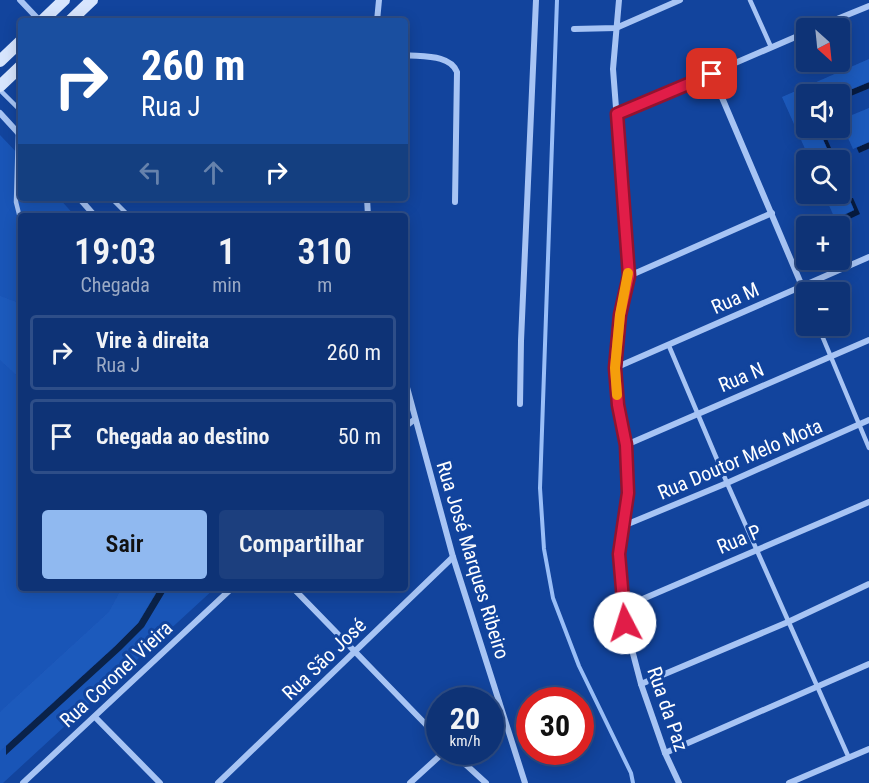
<!DOCTYPE html>
<html lang="pt">
<meta charset="utf-8">
<style>
:root{--surface:#0e3376;--page:#1c3f7e;--text:#f1f3f6;--muted:#9baac5;--line:#2e4e88;--accent:#90b9f0}
body{margin:0;font-family:"Roboto Condensed",sans-serif;background:var(--page);color:var(--text);height:100vh;display:flex;flex-direction:column;font-size:22px;white-space:nowrap}
*{box-sizing:border-box;margin:0}
p{font-size:20px;color:var(--muted)}
.icon{flex:none;width:33px;height:33px;fill:none;stroke:currentColor;stroke-width:2;stroke-linecap:round;stroke-linejoin:round}
.map{position:relative;flex:1;overflow:hidden}
.details{position:absolute;left:18px;top:213px;width:390px;height:378px;display:flex;flex-direction:column;background:var(--surface);border-radius:6px;box-shadow:0 3px 15px #0003,0 0 0 2px var(--line)}
.details>*{flex:none}
.hud{position:absolute;left:18px;top:18px;width:390px;height:183px;border-radius:6px;box-shadow:0 3px 15px #0003,0 0 0 2px var(--line);background:#1a4fa0;color:#fff;overflow:hidden}
.needle{width:39px;rotate:153deg}
.buttons{position:absolute;left:796px;top:18px;display:grid;gap:12px}
.buttons a{display:grid;place-items:center;width:54px;height:54px;border-radius:6px;background:var(--surface);box-shadow:0 3px 15px #0003,0 0 0 2px var(--line);font-size:30px}
.speed{position:absolute;left:426px;top:687px;display:flex;gap:12px;font-size:30px;font-weight:700;text-align:center}
.speed>*{display:grid;place-content:center;width:78px;height:78px;border-radius:50%;background:var(--surface);box-shadow:0 3px 15px #0003,0 0 0 2px var(--line);line-height:1}
.speed small{font-size:15px;font-weight:400}
.speed .limit{border:9px solid #d22;background:#fff;color:#111}
.pin{position:absolute;display:grid;place-items:center;width:51px;height:51px;color:#fff;margin:-26px;border-radius:12px;box-shadow:0 3px 9px #0006}
.me{position:absolute;width:66px;margin:-33px;rotate:355deg;stroke-linejoin:round;filter:drop-shadow(0 0 4px #0008)}
.turn{display:flex;align-items:center;gap:21px;height:126px;padding:0 24px;font-size:27px}
.turn .icon{width:78px;height:78px;stroke-width:2.5}
.turn b{display:block;font-size:42px;line-height:51px}
.lanes{display:flex;align-items:center;height:57px;padding:0 24px;background:#0003;justify-content:center;gap:30px;direction:ltr}
.lanes .off{opacity:.35}
.eta{display:flex;justify-content:space-evenly;align-items:center;height:102px;text-align:center}
.eta b{font-size:36px;font-weight:600;line-height:42px}
.primary-button{display:flex;gap:12px;margin-top:auto;padding:12px 24px}
.primary-button a{flex:1;height:69px;border-radius:6px;background:var(--accent);color:#111;font-size:24px;font-weight:600;line-height:69px;text-align:center}
.primary-button a+a{background:var(--page);color:var(--text)}
ul{padding:0;list-style:none}
li{display:flex;align-items:center;gap:18px;height:75px;margin:0 12px 9px;padding:0 12px;border:3px solid var(--line);border-radius:6px}
li div{flex:1}
li b{display:block;font-size:22px}
li em{font-style:normal}
.map>svg:first-child{display:block}
</style>
<div class="map">
<svg width="869" height="783" viewBox="0 0 869 783">
<defs>
<filter id="shadow"><feDropShadow dx="6" dy="4" stdDeviation="0" flood-color="#0009"/></filter>
</defs>
<rect width="100%" height="100%" fill="#12449d"/>
<path fill="#1955b7" d="M0 135 21 157V198H59L75 216H21V588H215L3 783H0Z"/>
<g fill="none" stroke-linecap="round" stroke-linejoin="round">
<path stroke="#99bef7" stroke-width="4" d="M557 0 540 488 544 549 553 598 579 666 631 773 633 783"/>
</g>
<g fill="#1f5abc" filter="url(#shadow)">
<path d="M869 59V82L840 94H807V128H818L832 160H810L782 97Z"/>
<path d="M869 108V142L853 149 840 120Z"/>
<path d="M824 194H847L854 210 835 219Z"/>
<path d="M0 296 21 304V379L0 360Z"/>
<path d="M122 588H159L138 623 115 646 0 751V712L109 612Z"/>
</g>
<g fill="none" stroke-linecap="round" stroke-linejoin="round">
<g stroke="#a7c4f4" stroke-width="4.5">
<path d="M750 0 771 47"/>
<path d="M0 90 21 111"/>
<path d="M18 132 16 202 21 222"/>
<path d="M111 198 129 216"/>
<path d="M802 286 807 298"/>
<path d="M818 326 869 448"/>
<path d="M669 346 727 483 849 758"/>
</g>
<g stroke="#a7c4f4" stroke-width="6">
<path d="M20 0 40 21"/>
<path d="M619 0 613 69 629 276 620 315 615 368 618 405 626 445 628 493 619 554 625 623 641 684 665 753 679 783"/>
<path d="M353 21 377 19"/>
<path d="M377 21 379 0"/>
<path d="M815 28 869 6"/>
<path d="M574 29 616 28 680 0"/>
<path d="M405 55C422 57 450 54 457 72L455 202"/>
<path d="M712 74 802 286"/>
<path d="M0 113 21 136"/>
<path d="M617 114 807 32"/>
<path d="M79 198 95 216"/>
<path d="M367 198 368 216"/>
<path d="M629 276 772 213"/>
<path d="M615 368 869 257"/>
<path d="M405 380 453 557 525 783"/>
<path d="M520 404 521 341 536 0"/>
<path d="M405 427 415 419"/>
<path d="M626 445 869 340"/>
<path d="M623 526 727 483 869 420"/>
<path d="M293 588 440 739"/>
<path d="M624 607 869 502"/>
<path d="M641 684 788 622 869 584"/>
<path d="M490 710 499 702"/>
<path d="M95 717 160 783"/>
<path d="M452 752 486 783"/>
<path d="M665 753 869 664"/>
<path d="M23 783 232 588"/>
<path d="M218 783 453 557"/>
<path d="M410 783 444 752"/>
<path d="M789 783 869 749"/>
</g>
<g stroke="#d7e5fd" stroke-width="12">
<path d="M42 21 64 0"/>
<path d="M70 21 92 0"/>
<path d="M0 61 21 41"/>
<path d="M0 86 21 66"/>
</g>
</g>
<g fill="none" stroke-linecap="round" stroke-linejoin="round">
<g stroke="#92132f" stroke-width="15">
<path id="route" d="M625 623 619 554 628 493 626 445 618 405 615 368 620 315 629 276 617 114 712 74"/>
</g>
<use href="#route" stroke="#e11d48" stroke-width="10"/>
<path stroke="#f59e0b" stroke-width="10" d="M617 395 615 368 620 315 628 273"/>
</g>
<g text-anchor="middle" stroke-width="6" stroke-linejoin="round" paint-order="stroke">
<g font-size="20" fill="#fff" stroke="#12449d">
<text transform="translate(735 298) rotate(-24)" y="7">Rua M</text>
<text transform="translate(741 377) rotate(-23)" y="7">Rua N</text>
<text transform="translate(740 459) rotate(-23)" y="7">Rua Doutor Melo Mota</text>
<text transform="translate(739 539) rotate(-23)" y="7">Rua P</text>
<text transform="translate(473 560) rotate(73)" y="7">Rua José Marques Ribeiro</text>
<text transform="translate(324 659) rotate(-44)" y="7">Rua São José</text>
<text transform="translate(116 674) rotate(-43)" y="7">Rua Coronel Vieira</text>
<text transform="translate(668 709) rotate(71)" y="7">Rua da Paz</text>
</g>
</g>
</svg>
<div class="buttons">
<a><svg class="needle" viewBox="-14 -14 28 28"><path d="M0-13l5 13h-10z" fill="#e53935"/><path d="M0 13l5-13h-10z" fill="#9baac5"/></svg></a>
<a><svg class="icon" aria-label="sound" viewBox="0 0 24 24"><path d="M4 9h4l5-4v14l-5-4H4zM17 9q2 3 0 6"/></svg></a>
<a><svg class="icon" aria-label="search" viewBox="0 0 24 24"><circle cx="10" cy="10" r="6"/><path d="M15 15l6 6"/></svg></a>
<a>+</a>
<a>−</a>
</div>
<div class="speed"><div>20<small>km/h</small></div><div class="limit">30</div></div>
<div class="pin" style="left:712px;top:74px;background:#d93025"><svg class="icon" aria-label="arrive" viewBox="0 0 24 24"><path d="M6 21V4h12l-3 4 3 4H6"/></svg></div>
<svg class="me" style="left:625px;top:623px" viewBox="-20 -20 40 40"><circle r="19" fill="#fff"/><path d="M0-13L10 11 0 6-10 11z" fill="#e11d48"/></svg>
<div class="hud">
<div class="turn"><svg class="icon" aria-label="right" viewBox="0 0 24 24"><path d="M7 20v-9h11M14 6l5 5-5 5"/></svg><div><b>260 m</b>Rua J</div></div>
<div class="lanes"><svg class="icon off" aria-label="left" viewBox="0 0 24 24"><path d="M17 20v-9H6M10 6l-5 5 5 5"/></svg><svg class="icon off" aria-label="ahead" viewBox="0 0 24 24"><path d="M12 20V5M6 11l6-6 6 6"/></svg><svg class="icon" aria-label="right" viewBox="0 0 24 24"><path d="M7 20v-9h11M14 6l5 5-5 5"/></svg></div>
</div>
<section class="details">
<div class="eta">
<div><b>19:03</b><p>Chegada</p></div>
<div><b>1</b><p>min</p></div>
<div><b>310</b><p>m</p></div>
</div>
<ul>
<li><svg class="icon" aria-label="right" viewBox="0 0 24 24"><path d="M7 20v-9h11M14 6l5 5-5 5"/></svg><div><b>Vire à direita</b><p>Rua J</p></div><em>260 m</em></li>
<li><svg class="icon" aria-label="arrive" viewBox="0 0 24 24"><path d="M6 21V4h12l-3 4 3 4H6"/></svg><div><b>Chegada ao destino</b></div><em>50 m</em></li>
</ul>
<div class="primary-button"><a>Sair</a><a>Compartilhar</a></div>
</section>
</div>
